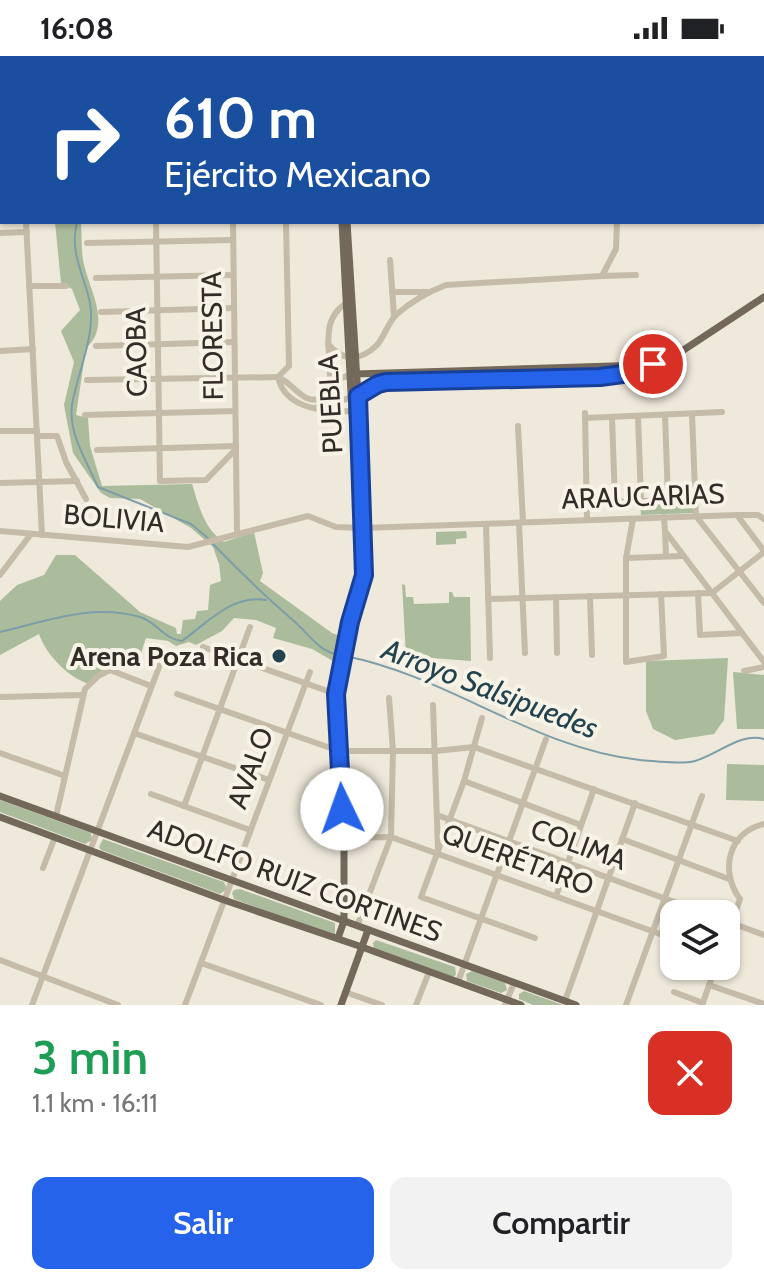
<!DOCTYPE html>
<html lang="es">
<meta charset="utf-8">
<style>
:root{--surface:#fff;--page:#f2f2f2;--text:#202124;--muted:#757577;--accent:#2563eb}
body{margin:0;font-family:Cabin,sans-serif;background:var(--page);color:var(--text);height:100vh;display:flex;flex-direction:column;font-size:30px;white-space:nowrap}
*{box-sizing:border-box;margin:0}
p{font-size:26px;color:var(--muted)}
.icon{flex:none;width:44px;height:44px;fill:none;stroke:currentColor;stroke-width:2;stroke-linecap:round;stroke-linejoin:round}
.map{position:relative;height:949px;overflow:hidden}
.panel{display:flex;flex-direction:column;background:var(--surface);flex:1}
.panel>*{flex:none}
.hud{position:absolute;left:0px;top:0px;width:764px;height:168px;box-shadow:0 2px 6px #0004;background:#1a4fa0;color:#fff;overflow:hidden}
.fabs{position:absolute;left:660px;top:844px;display:grid;gap:16px}
.fabs a{display:grid;place-items:center;width:80px;height:80px;border-radius:16px;background:var(--surface);box-shadow:0 2px 6px #0004;font-size:40px}
.pin{position:absolute;display:grid;place-items:center;width:68px;height:68px;color:#fff;margin:-34px;border:4px solid #fff;border-radius:50%;box-shadow:0 2px 8px #0007}
.me{position:absolute;width:88px;margin:-44px;rotate:357deg;stroke-linejoin:round;filter:drop-shadow(0 0 6px #0008)}
.turn{display:flex;align-items:center;gap:28px;height:168px;padding:0 32px;font-size:36px}
.turn .icon{width:104px;height:104px;stroke-width:2.5}
.turn b{display:block;font-size:56px;line-height:68px}
.round{display:grid;place-items:center;flex:none;width:84px;height:84px;border-radius:16px;background:var(--page)}
.overview{display:flex;align-items:center;justify-content:space-between;height:136px;padding:0 32px}
h1{font-size:48px;font-weight:600;line-height:60px;color:#1e9e55}
.primary-button{display:flex;gap:16px;margin-top:auto;padding:16px 32px}
.primary-button a{flex:1;height:92px;border-radius:16px;background:var(--accent);color:#fff;font-size:32px;font-weight:600;line-height:92px;text-align:center}
.primary-button a+a{background:var(--page);color:var(--text)}
.status{display:flex;justify-content:space-between;align-items:center;height:56px;padding:0 40px;background:var(--surface);direction:ltr}
.status svg{height:22px;fill:currentColor}
.map>svg:first-child{display:block}
</style>
<div class="status"><b>16:08</b><svg viewBox="0 0 49 12"><path d="M0 12V9h3v3zM5 12V6h3v6zM10 12V3h3v9zM15 12V0h3v12zM26 1h20v11H26zM47 4h2v5h-2z"/></svg></div>
<div class="map">
<svg width="764" height="949" viewBox="0 0 764 949">
<rect width="100%" height="100%" fill="#eee9db"/>
<g fill="#abbc9d">
<path d="M55 166H81C82 178 81 192 83 204 88 232 113 268 86 292L76 359 88 362 90 390 102 430 192 428C199 450 204 473 224 486L254 476 263 517 260 525 332 577 343 581 340 609 312 593 273 582 276 572 256 564 234 562 222 575 196 589 189 586 176 590 168 585 146 582 138 607 124 598 93 629C70 624 46 599 39 578L0 599V545L17 529 44 519 56 499H75L140 556 176 572 177 578H181L183 564 195 563 197 555 208 554 210 529 221 525 219 508 213 491 191 472 140 443 110 442 101 437 73 397 64 349 74 306 61 275 80 254 72 233 61 227Z"/>
<path d="M693 446V457L641 459 640 448Z"/>
<path d="M466 475 467 482 456 483V488L436 489V476Z"/>
<path d="M402 528 405 529 406 541H413L414 548 449 547V536H452L454 541H470L471 605 406 600Z"/>
<path d="M728 602 724 664 714 678 675 684 653 673 646 655V605Z"/>
<path d="M733 616 764 619V673H737Z"/>
<path d="M727 708 764 709V745L726 744Z"/>
<path d="M0 744 91 777 92 784 85 788 0 756Z"/>
<path d="M103 783 224 826 227 833 220 838 101 794 99 791Z"/>
<path d="M240 833 335 867V880L234 843 232 837 234 834Z"/>
<path d="M376 884 455 911 456 918 454 921 374 894 373 887Z"/>
<path d="M472 915 505 927 507 934 501 937 467 925 466 918Z"/>
<path d="M524 935 563 949H533L519 943V938Z"/>
</g>
<g fill="none" stroke-linecap="round" stroke-linejoin="round">
<g stroke="#7d9da8" stroke-width="2">
<path d="M145 0V2"/>
<path d="M77 166C67 203 93 231 91 263 90 292 77 320 72 349 68 377 87 406 98 431L191 468 209 483"/>
<path d="M213 488C240 516 266 541 295 566 310 579 318 595 339 599"/>
<path d="M0 576C47 565 93 547 140 561 157 566 163 583 182 585 207 567 232 538 266 544"/>
<path d="M345 600C448 620 535 693 640 704 656 705 680 709 695 705 717 699 741 676 764 683"/>
</g>
<g stroke="#c5bba8" stroke-width="6">
<path d="M762 0 764 3"/>
<path d="M20 2 73 0"/>
<path d="M0 3H2"/>
<path d="M0 35H2"/>
<path d="M0 69H2"/>
<path d="M0 121H2"/>
<path d="M26 166 42 479"/>
<path d="M156 166 160 425 206 424 236 393"/>
<path d="M233 166 237 476"/>
<path d="M0 177 27 176"/>
<path d="M87 187 233 184"/>
<path d="M390 204 394 260"/>
<path d="M602 220 636 219"/>
<path d="M96 222 233 219"/>
<path d="M29 230H66"/>
<path d="M392 236H427"/>
<path d="M101 256 234 252"/>
<path d="M328 288C342 305 360 306 377 289 385 280 388 266 397 258 412 245 428 236 446 229L602 220 616 193 617 166"/>
<path d="M96 290 234 286"/>
<path d="M0 295 33 293"/>
<path d="M278 321C295 328 302 350 324 342 342 314 310 268 348 246"/>
<path d="M278 321 289 310 286 166"/>
<path d="M278 321C285 354 326 356 354 355"/>
<path d="M87 324 278 321"/>
<path d="M329 328 351 318"/>
<path d="M315 352 353 341"/>
<path d="M585 357 587 464"/>
<path d="M692 358 696 460 764 547"/>
<path d="M85 359 235 355"/>
<path d="M665 359 668 444"/>
<path d="M638 360 641 444"/>
<path d="M612 361 615 446"/>
<path d="M585 362 722 356"/>
<path d="M518 370 523 466"/>
<path d="M0 375H37"/>
<path d="M37 380H57L66 406 86 443"/>
<path d="M97 394 236 390"/>
<path d="M0 427 77 425"/>
<path d="M587 447 696 443"/>
<path d="M737 459 764 495"/>
<path d="M664 461 665 475 764 606"/>
<path d="M633 463 626 502V606L664 600 661 538"/>
<path d="M519 467 525 597"/>
<path d="M486 468 490 602"/>
<path d="M0 475 188 491 308 460 336 471 363 472 737 459H758L764 463"/>
<path d="M665 475 666 500"/>
<path d="M626 502 683 500"/>
<path d="M0 519 31 478"/>
<path d="M698 537 700 579 742 577"/>
<path d="M590 540 592 599"/>
<path d="M556 541 557 597"/>
<path d="M488 543 712 537 764 496"/>
<path d="M203 591 336 638"/>
<path d="M744 615 764 611"/>
<path d="M177 638 339 695H435L474 691 738 785"/>
<path d="M0 641 82 639"/>
<path d="M433 649 438 794"/>
<path d="M482 662 464 725 421 841 535 882"/>
<path d="M134 677 269 724"/>
<path d="M0 697 65 720"/>
<path d="M464 725 581 769"/>
<path d="M151 738 250 774"/>
<path d="M184 750 250 571"/>
<path d="M437 759 707 858"/>
<path d="M56 760 85 633 98 620 110 614 151 630"/>
<path d="M344 782 391 781 674 883"/>
<path d="M622 783 729 823"/>
<path d="M43 812 55 781"/>
<path d="M556 840 594 733"/>
<path d="M726 865 764 879"/>
<path d="M357 870 391 781 393 695 389 642"/>
<path d="M726 883 740 843C720 816 727 777 764 768"/>
<path d="M0 904 118 949"/>
<path d="M201 907 321 949"/>
<path d="M458 926 546 683"/>
<path d="M709 929 764 948"/>
<path d="M345 936 382 949"/>
<path d="M674 936 703 947"/>
<path d="M565 945 635 747"/>
<path d="M32 949 162 603"/>
<path d="M185 949 310 616"/>
<path d="M416 949 429 916"/>
<path d="M505 949 514 927"/>
<path d="M626 949 702 740"/>
<path d="M702 949 716 910"/>
</g>
<g stroke="#73685a" stroke-width="7">
<path d="M300 0 302 2"/>
<path d="M314 0 316 2"/>
<path d="M342 166 359 490"/>
<path d="M355 318 643 309"/>
<path d="M353 341 378 328 386 326 561 323 630 317 682 295 764 241"/>
<path d="M0 740 576 949"/>
<path d="M0 761 224 844 362 891 521 949"/>
<path d="M338 882 344 865V782L336 638 350 566 364 519 358 340 347 166"/>
<path d="M341 949 368 874"/>
</g>
</g>
<g fill="none" stroke-linecap="round" stroke-linejoin="round">
<g stroke="#184099" stroke-width="20">
<path id="route" d="M342 753 336 638 350 566 364 519 358 340 378 328 386 326 600 321 630 317 653 308"/>
</g>
<use href="#route" stroke="#2563eb" stroke-width="14"/>
</g>
<circle fill="#22434f" stroke="#f7f3e7" stroke-width="3" cx="279" cy="600" r="8"/>
<g text-anchor="middle" stroke-width="8" stroke-linejoin="round" paint-order="stroke">
<g font-size="28" fill="#332d28" stroke="#f7f3e7">
<text transform="translate(212 280) rotate(-91)" y="10">FLORESTA</text>
<text transform="translate(136 296) rotate(-91)" y="10">CAOBA</text>
<text transform="translate(330 348) rotate(-93)" y="10">PUEBLA</text>
<text transform="translate(643 440) rotate(-2)" y="10">ARAUCARIAS</text>
<text transform="translate(114 462) rotate(5)" y="10">BOLIVIA</text>
<text transform="translate(250 712) rotate(-70)" y="10">AVALO</text>
<text transform="translate(579 788) rotate(20)" y="10">COLIMA</text>
<text transform="translate(518 803) rotate(20)" y="10">QUERÉTARO</text>
<text transform="translate(295 824) rotate(20)" y="10">ADOLFO RUIZ CORTINES</text>
</g>
<g font-size="28" font-weight="bold" fill="#332d28" stroke="#f7f3e7" text-anchor="end">
<text x="263" y="610">Arena Poza Rica</text>
</g>
<g font-size="30" font-style="italic" fill="#22434f" stroke="#f7f3e7">
<text transform="translate(490 633) rotate(21)" y="10">Arroyo Salsipuedes</text>
</g>
</g>
</svg>
<div class="fabs">
<a><svg class="icon" aria-label="layers" viewBox="0 0 24 24"><path d="M12 4l9 5-9 5-9-5zM3 14l9 5 9-5"/></svg></a>
</div>
<div class="pin" style="left:653px;top:308px;background:#d93025"><svg class="icon" aria-label="arrive" viewBox="0 0 24 24"><path d="M6 21V4h12l-3 4 3 4H6"/></svg></div>
<svg class="me" style="left:342px;top:753px" viewBox="-20 -20 40 40"><circle r="19" fill="#fff"/><path d="M0-13L10 11 0 6-10 11z" fill="#2563eb"/></svg>
<div class="hud">
<div class="turn"><svg class="icon" aria-label="right" viewBox="0 0 24 24"><path d="M7 20v-9h11M14 6l5 5-5 5"/></svg><div><b>610 m</b>Ejército Mexicano</div></div>
</div>
</div>
<section class="panel">
<div class="overview"><div><h1>3 min</h1><p>1.1 km · 16:11</p></div><a class="round" style="background:#d93025;color:#fff"><svg class="icon" aria-label="close" viewBox="0 0 24 24"><path d="M6 6l12 12M18 6L6 18"/></svg></a></div>
<div class="primary-button"><a>Salir</a><a>Compartir</a></div>
</section>
